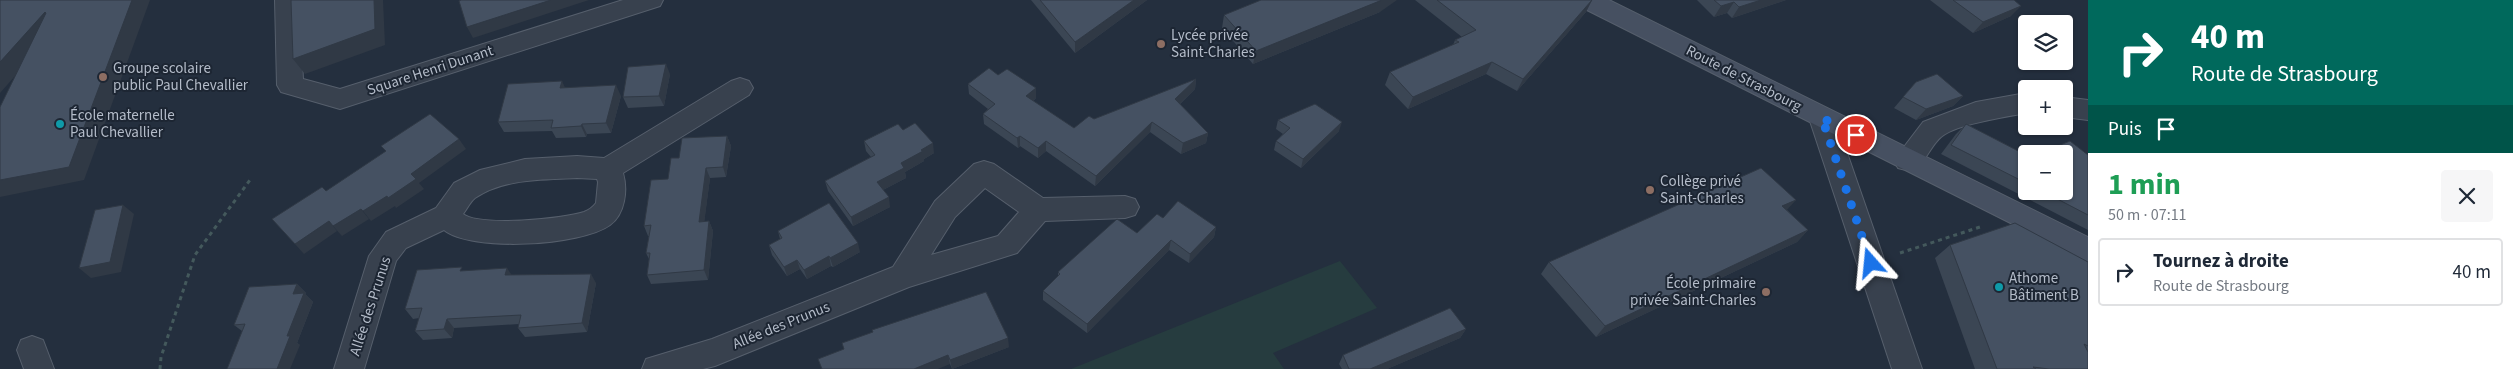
<!DOCTYPE html>
<html lang="fr">
<meta charset="utf-8">
<style>
:root{--surface:#fff;--page:#f6f6f7;--text:#1f2937;--muted:#747a83;--line:#e0e1e3}
body{margin:0;font-family:"Source Sans 3",sans-serif;background:var(--page);color:var(--text);height:100vh;display:flex;flex-direction:column;font-size:19px;white-space:nowrap}
*{box-sizing:border-box;margin:0}
p{font-size:16px;color:var(--muted)}
.icon{flex:none;width:28px;height:28px;fill:none;stroke:currentColor;stroke-width:2;stroke-linecap:round;stroke-linejoin:round}
.map{position:relative;flex:1;overflow:hidden}
.sheet{display:flex;flex-direction:column;background:var(--surface);width:425px}
.sheet>*{flex:none}
.hud{background:#00695c;color:#fff;overflow:hidden}
.fabs{position:absolute;left:2018px;top:15px;display:grid;gap:10px}
.fabs a{display:grid;place-items:center;width:55px;height:55px;border-radius:5px;background:var(--surface);box-shadow:0 1px 4px #0004;font-size:25px}
.pin{position:absolute;display:grid;place-items:center;width:42px;height:42px;color:#fff;margin:-21px;border:2px solid #fff;border-radius:50%;box-shadow:0 1px 5px #0007}
.me{position:absolute;width:55px;margin:-28px;rotate:342deg;stroke-linejoin:round;filter:drop-shadow(0 0 4px #0008)}
.turn{display:flex;align-items:center;gap:18px;height:105px;padding:0 20px;font-size:22px}
.turn .icon{width:65px;height:65px;stroke-width:2.5}
.turn b{display:block;font-size:35px;line-height:42px}
.then{display:flex;align-items:center;height:48px;padding:0 20px;background:#0003;gap:10px;font-size:19px}
.round{display:grid;place-items:center;flex:none;width:52px;height:52px;border-radius:5px;background:var(--page)}
.head{display:flex;align-items:center;justify-content:space-between;height:85px;padding:0 20px}
h1{font-size:30px;font-weight:700;line-height:38px;color:#1e9e55}
ul{padding:0;list-style:none}
li{display:flex;align-items:center;gap:15px;height:68px;margin:0 10px 8px;padding:0 10px;border:2px solid var(--line);border-radius:5px}
li div{flex:1}
li b{display:block;font-size:19px}
li em{font-style:normal}
main{display:flex;flex:1;min-height:0}
.map>svg:first-child{display:block}
</style>
<main>
<div class="map">
<svg width="2088" height="369" viewBox="0 0 2088 369">
<rect width="100%" height="100%" fill="#242f3e"/>
<path fill="#263c3f" d="M1340 261 1377 308 1273 353 1284 369H1071Z"/>
<g fill="none" stroke-linecap="round" stroke-linejoin="round">
<g stroke="#565f6c" stroke-width="2">
<g id="minor">
<path d="M275 0H299L303 79 340 89 623 0H663L660 6 340 109 281 92 277 85Z"/>
<path d="M740 78 749 81 753 88 749 95 623 173C628 190 625 214 610 225 581 246 471 252 444 230L406 248 396 261 364 369H334L369 256 386 232 436 208 454 183 480 170 525 159 577 156 604 158 731 81ZM577 178 597 179 598 182 596 203C593 207 589 210 584 212 563 219 480 227 463 214 467 209 470 202 475 198 504 178 544 180 577 178Z"/>
<path d="M2026 93V113C2006 117 1956 124 1941 137 1925 151 1924 176 1898 168L1894 160 1923 122 1976 102Z"/>
<path d="M2064 97 2088 100V120L2064 117Z"/>
<path d="M984 161 994 164 1043 198 1125 196 1135 199 1139 207 1135 215 1125 218 1045 221 1017 253 909 287 715 366 703 369H642L646 359 712 339 893 267 935 201 974 164ZM985 188 1019 212 998 236 931 255 955 217Z"/>
<path d="M32 336 43 340 54 369H24L17 350 21 340Z"/>
</g>
</g>
<g stroke="#565f6c" stroke-width="2">
<path id="tertiary" d="M1822 108 1831 111 1835 118 1922 369H1892L1809 118 1813 111Z"/>
</g>
<g stroke="#565f6c" stroke-width="2">
<path id="secondary" d="M1576 0H1609L2088 237V262L1579 6Z"/>
</g>
<g stroke="#44595c" stroke-width="3" stroke-dasharray="4 4" stroke-linecap="butt">
<path d="M1900 253 1980 227"/>
<path d="M160 369 161 357 195 255 250 180"/>
</g>
<use href="#minor" fill="#38414e" fill-rule="evenodd"/>
<use href="#tertiary" fill="#38414e" fill-rule="evenodd"/>
<use href="#secondary" fill="#465061" fill-rule="evenodd"/>
</g>
<g fill="#3b4654">
<path d="M1031 0H1147L1075 53Z"/>
<path d="M1415 0H1592L1586 12 1517 91 1486 74 1408 109 1385 85 1390 72 1453 45 1455 40 1462 37Z"/>
<path d="M1697 0H1786L1732 18 1727 13 1714 17Z"/>
<path d="M1930 0H2014L2011 16 1973 33Z"/>
<path d="M1380 12 1253 64 1222 28 1224 15Z"/>
<path d="M670 74 664 106 628 108 623 97Z"/>
<path d="M998 75 1036 98 1033 101 1074 128 1094 119 1196 79 1195 89 1180 104 1208 133 1206 143 1181 154 1150 132 1095 186 1046 151 1038 158 1020 146 1018 148 984 124 983 114 988 109 969 94 968 84Z"/>
<path d="M1916 82 1963 96 1953 106 1916 120 1894 108Z"/>
<path d="M565 88 621 96 611 133 587 134 586 137 556 138 552 131 504 132 498 122Z"/>
<path d="M1278 120 1339 131 1301 168 1274 150 1276 141 1283 134 1276 129Z"/>
<path d="M1966 124 2026 155V191H2064L2088 155V230L1941 154 1956 134Z"/>
<path d="M903 130 934 153 924 159V161L905 172 906 178 883 190 890 207 853 226 828 191 825 181 871 157 866 151 864 141Z"/>
<path d="M727 136 731 146 726 177 710 178 704 222 709 221 713 231 708 280 651 284 647 275 649 259 646 253 649 236H648L644 226 668 179 679 158Z"/>
<path d="M1787 210 1808 230 1797 242 1596 337 1541 274 1549 262Z"/>
<path d="M1163 218 1216 227 1214 237 1189 263 1169 250 1087 333 1043 300V291L1058 276V272L1137 233Z"/>
<path d="M778 231 860 252 833 267 831 266 807 279 800 269 787 276 772 255 769 245 780 239Z"/>
<path d="M1950 245 2088 262V369H1975L1935 258Z"/>
<path d="M465 271 596 283 587 332 525 337 518 328 519 324 454 328 452 338 423 340 415 331 419 318 413 319 405 309Z"/>
<path d="M297 284 306 293 305 294 313 302 297 343 300 345 242 331 234 325Z"/>
<path d="M1466 329 1460 338 1387 369H1342L1339 364 1343 355Z"/>
<path d="M1009 347 952 369 950 364 818 359Z"/>
</g>
<g fill="#303945">
<path d="M132 0H150L84 180 0 197V180Z"/>
<path d="M374 0H383L385 45 305 74 293 59Z"/>
<path d="M551 0H589L473 38 467 27Z"/>
<path d="M1134 0H1147L1075 53V42Z"/>
<path d="M1382 0H1397L1380 12 1253 64 1256 51Z"/>
<path d="M1592 0 1586 12 1517 91 1523 79Z"/>
<path d="M1761 0H1786L1732 18 1739 7Z"/>
<path d="M1734 2 1727 13 1714 17 1721 6Z"/>
<path d="M2021 6 2011 16 1973 33 1983 22Z"/>
<path d="M45 12 59 26 0 93V62Z"/>
<path d="M1492 62 1486 74 1408 109 1413 97Z"/>
<path d="M666 64 670 74 664 106 659 96Z"/>
<path d="M1196 79 1195 89 1174 109 1175 99Z"/>
<path d="M562 81 567 92 560 88Z"/>
<path d="M616 85 621 96 611 133 606 123Z"/>
<path d="M1036 88V98L1026 106V96Z"/>
<path d="M1963 96 1953 106 1916 120 1926 109Z"/>
<path d="M1152 122 1150 132 1095 186 1096 176Z"/>
<path d="M1342 122 1339 131 1301 168 1303 159Z"/>
<path d="M582 124 587 134 586 137 581 126Z"/>
<path d="M1208 133 1206 143 1181 154 1183 143Z"/>
<path d="M727 136 731 146 726 177 723 167Z"/>
<path d="M1020 136V146L1018 148 1017 138Z"/>
<path d="M459 139 466 149 419 183 424 189 396 208 395 206 371 221 363 211 411 174Z"/>
<path d="M1046 141V151L1038 158V148Z"/>
<path d="M933 143 934 153 924 159V161L905 172 906 178 879 192 877 182 901 163 921 150Z"/>
<path d="M706 168 710 178 703 232 699 222Z"/>
<path d="M889 197 890 207 853 226 851 217Z"/>
<path d="M1796 200 1785 212 1782 206Z"/>
<path d="M123 205 134 214 121 272 91 278 79 268Z"/>
<path d="M361 209 369 219 342 236 333 226Z"/>
<path d="M329 221 337 231 304 254 295 244Z"/>
<path d="M709 221 713 231 708 280 704 270Z"/>
<path d="M1216 227 1214 237 1189 263 1190 254Z"/>
<path d="M1808 230 1797 242 1596 337 1605 326Z"/>
<path d="M1171 240 1169 250 1087 333V324Z"/>
<path d="M858 243 860 252 833 267 830 258Z"/>
<path d="M829 256 831 266 807 279 804 270Z"/>
<path d="M797 260 800 269 787 276 784 267Z"/>
<path d="M507 268 513 277 505 275Z"/>
<path d="M591 274 596 283 587 332 582 323Z"/>
<path d="M297 284 306 293 305 294 313 302 297 343 300 345 290 369H277L287 336 293 294Z"/>
<path d="M447 319 454 328 452 338 444 329Z"/>
<path d="M1466 329 1460 338 1387 369H1370Z"/>
<path d="M1008 338 1009 347 952 369 950 360Z"/>
<path d="M948 355 950 364 938 369H914Z"/>
</g>
<g fill="#455162" stroke="#303945">
<path d="M0 0H132L69 167 0 180V107L46 13 45 12 0 62Z"/>
<path d="M291 0H374L375 29 293 59Z"/>
<path d="M461 0H551L467 27 459 1Z"/>
<path d="M1040 0H1134L1075 42Z"/>
<path d="M1261 0H1382L1256 51 1224 15Z"/>
<path d="M1437 0H1592L1523 79 1492 62 1413 97 1390 72 1459 42 1455 40 1476 30Z"/>
<path d="M1714 0H1761L1739 7 1734 2 1721 6Z"/>
<path d="M1953 0H2014L2021 6 1983 22Z"/>
<path d="M666 64 659 96 623 97 628 67Z"/>
<path d="M989 68 998 75 1007 69 1036 88 1026 96 1074 128 1089 116 1094 119 1196 79 1175 99 1208 133 1183 143 1152 122 1096 176 1046 141 1038 148 1020 136 1017 138 983 114 995 104 968 84Z"/>
<path d="M1937 74 1963 96 1926 109 1903 97 1916 82Z"/>
<path d="M562 81 560 88 616 85 606 123 582 124 581 126 551 128 553 120 498 122 508 84Z"/>
<path d="M1315 104 1342 122 1303 159 1276 141 1290 128 1278 120Z"/>
<path d="M430 114 459 139 411 174 416 179 388 198 387 196 363 211 361 209 333 226 329 221 295 244 272 219 322 187 326 191 386 151 381 146Z"/>
<path d="M915 123 933 143 921 150 923 151 901 163 904 168 877 182 889 197 851 217 825 181 875 155 864 141 898 124 903 130Z"/>
<path d="M1966 124 2026 155V183L1951 145Z"/>
<path d="M727 136 723 167 706 168 699 222 709 221 704 270 647 275 650 253H646L651 225 644 226 651 180 668 179 671 158H679L682 138Z"/>
<path d="M2070 141 2088 155V215L2042 191H2064V154H2038Z"/>
<path d="M1761 168 1796 200 1782 206 1808 230 1605 326 1549 262Z"/>
<path d="M1178 201 1216 227 1190 254 1171 240 1087 324 1043 291 1060 274 1058 272 1117 219 1137 233 1157 214 1163 218Z"/>
<path d="M829 203 858 243 830 258 829 256 804 270 797 260 784 267 769 245 782 238 778 231Z"/>
<path d="M123 205 110 262 79 268 95 210Z"/>
<path d="M2015 223 2088 262V346L2084 344 2088 352V369H2049L2033 367 2036 369H1997L1950 245Z"/>
<path d="M462 267 460 271 507 268 505 275 591 274 582 323 518 328 521 315 447 319 444 329 415 331 422 308 405 309 417 270Z"/>
<path d="M297 284 293 294 304 293 287 336H290L277 369H227L245 324 234 325 249 287Z"/>
<path d="M986 292 1008 338 950 360 948 355 914 369H822L818 359 844 349 842 343 873 332 872 330Z"/>
<path d="M1450 308 1466 329 1370 369H1349L1343 355Z"/>
</g>
<g fill="none" stroke-linecap="round" stroke-linejoin="round">
<path stroke="#1a73e8" stroke-width="9" stroke-dasharray="0 16.2" d="M1856 135 1822 118 1871 263"/>
</g>
<g fill="#8d6e63" stroke="#1d2633" stroke-width="2">
<circle cx="1161" cy="44" r="5"/>
<circle cx="103" cy="77" r="5"/>
<circle cx="1650" cy="190" r="5"/>
<circle cx="1766" cy="292" r="5"/>
</g>
<g fill="#0f9aa8" stroke="#1d2633" stroke-width="2">
<circle cx="60" cy="124" r="5"/>
<circle cx="1999" cy="287" r="5"/>
</g>
<g text-anchor="middle" stroke-width="4" stroke-linejoin="round" paint-order="stroke">
<g font-size="15" fill="#b4bcc9" stroke="#1d2633" text-anchor="start">
<text x="1171" y="40">Lycée privée<tspan x="1171" dy="17">Saint-Charles</tspan></text>
<text x="113" y="73">Groupe scolaire<tspan x="113" dy="17">public Paul Chevallier</tspan></text>
<text x="70" y="120">École maternelle<tspan x="70" dy="17">Paul Chevallier</tspan></text>
<text x="1660" y="186">Collège privé<tspan x="1660" dy="17">Saint-Charles</tspan></text>
<text x="2009" y="283">Athome<tspan x="2009" dy="17">Bâtiment B</tspan></text>
<text x="1756" y="288" text-anchor="end">École primaire<tspan x="1756" dy="17">privée Saint-Charles</tspan></text>
</g>
<g font-size="15" fill="#b4bcc9" stroke="#1d2633">
<text transform="translate(430 70) rotate(-18)" y="5">Square Henri Dunant</text>
<text transform="translate(1744 78) rotate(27)" y="5">Route de Strasbourg</text>
<text transform="translate(370 306) rotate(-72)" y="5">Allée des Prunus</text>
<text transform="translate(781 325) rotate(-22)" y="5">Allée des Prunus</text>
</g>
</g>
</svg>
<div class="fabs">
<a><svg class="icon" aria-label="layers" viewBox="0 0 24 24"><path d="M12 4l9 5-9 5-9-5zM3 14l9 5 9-5"/></svg></a>
<a>+</a>
<a>−</a>
</div>
<div class="pin" style="left:1856px;top:135px;background:#d93025"><svg class="icon" aria-label="arrive" viewBox="0 0 24 24"><path d="M6 21V4h12l-3 4 3 4H6"/></svg></div>
<svg class="me" style="left:1871px;top:263px" viewBox="-20 -20 40 40"><path d="M0-17L14 15 0 8-14 15z" fill="#1a73e8" stroke="#fff" stroke-width="4"/></svg>
</div>
<section class="sheet">
<div class="hud">
<div class="turn"><svg class="icon" aria-label="right" viewBox="0 0 24 24"><path d="M7 20v-9h11M14 6l5 5-5 5"/></svg><div><b>40 m</b>Route de Strasbourg</div></div>
<div class="then">Puis<svg class="icon" aria-label="arrive" viewBox="0 0 24 24"><path d="M6 21V4h12l-3 4 3 4H6"/></svg></div>
</div>
<div class="head"><div><h1>1 min</h1><p>50 m · 07:11</p></div><a class="round"><svg class="icon" aria-label="close" viewBox="0 0 24 24"><path d="M6 6l12 12M18 6L6 18"/></svg></a></div>
<ul>
<li><svg class="icon" aria-label="right" viewBox="0 0 24 24"><path d="M7 20v-9h11M14 6l5 5-5 5"/></svg><div><b>Tournez à droite</b><p>Route de Strasbourg</p></div><em>40 m</em></li>
</ul>
</section>
</main>
